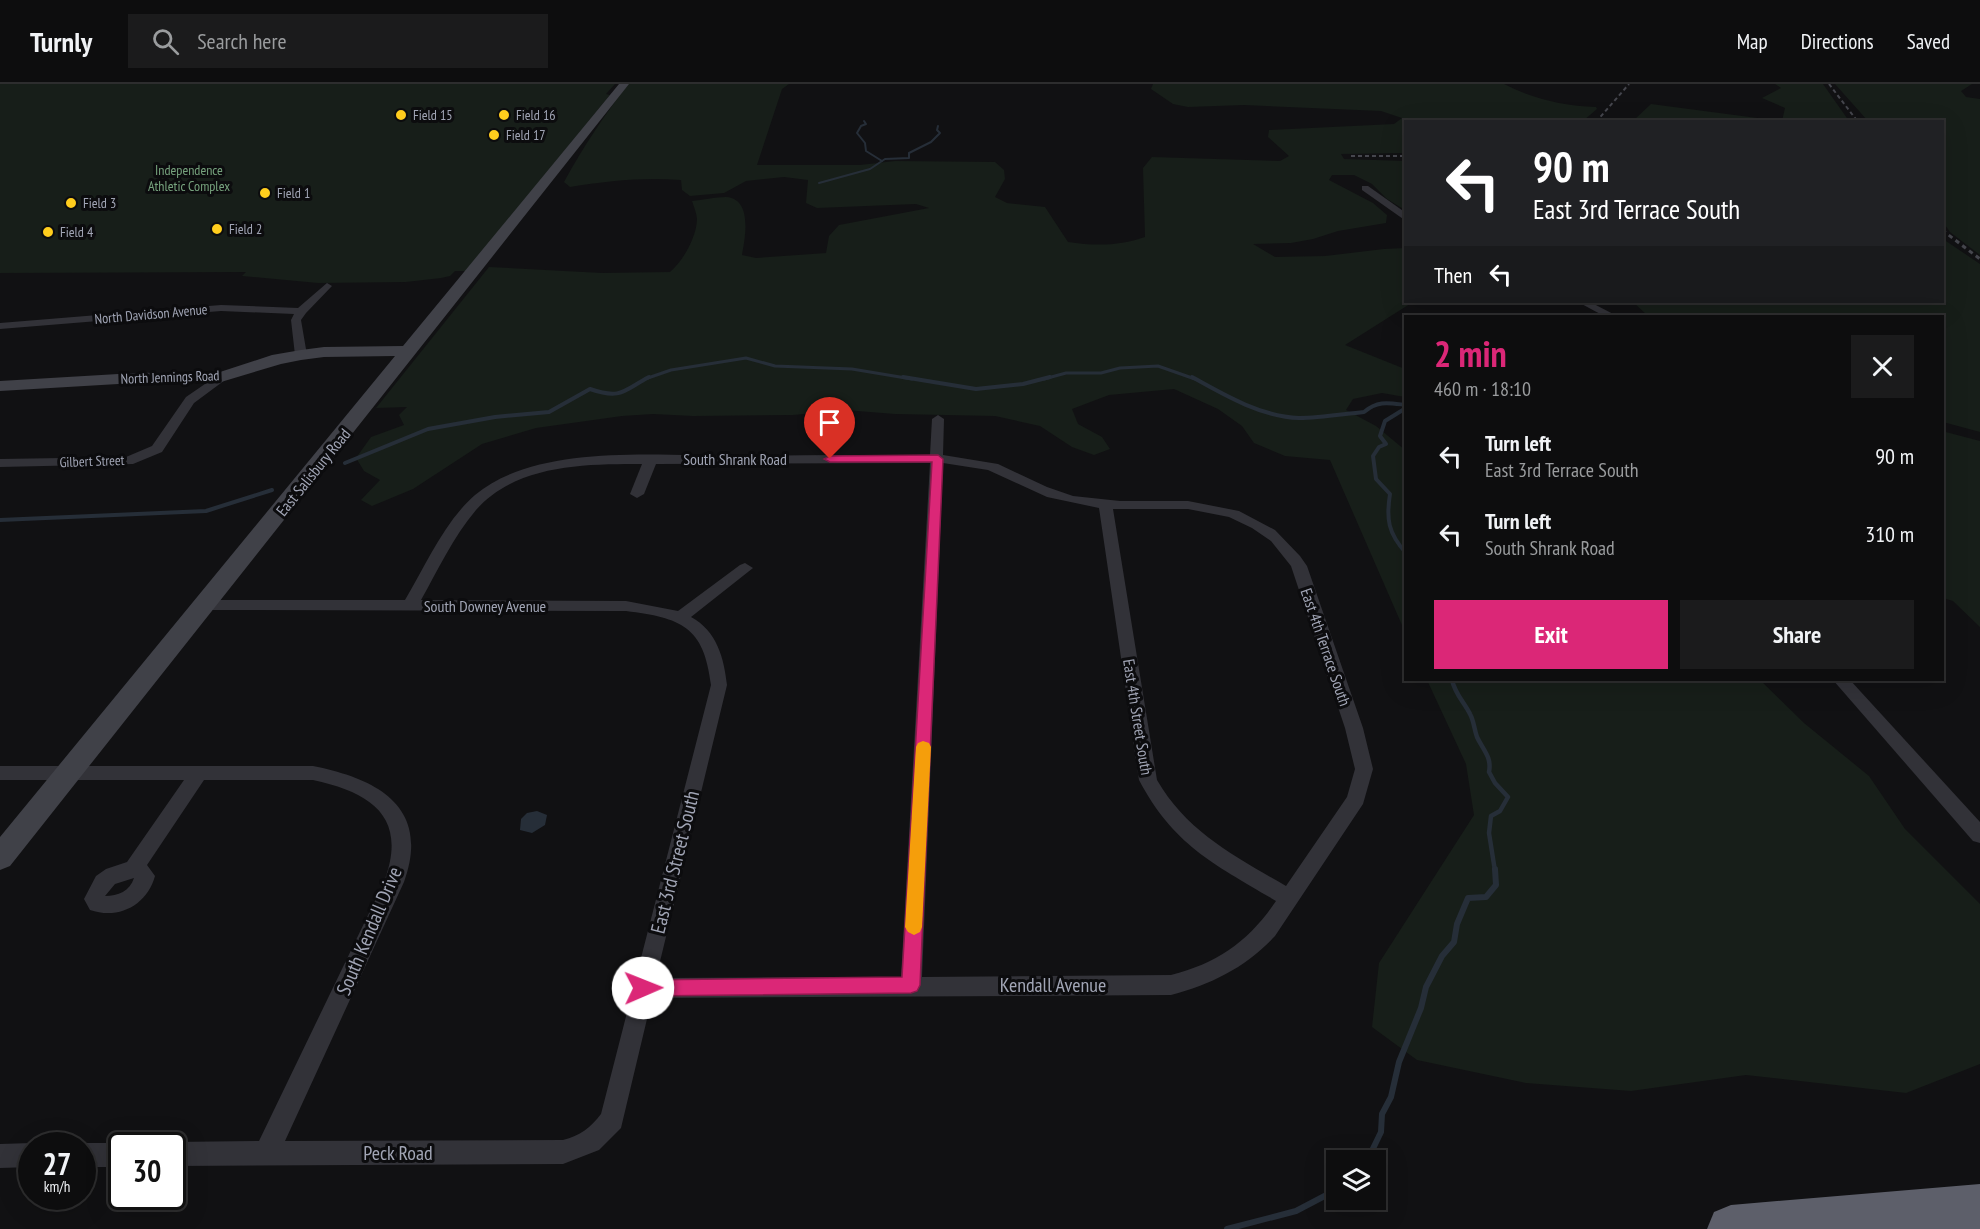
<!DOCTYPE html>
<meta charset="utf-8">
<style>
:root{--surface:#0d0d0e;--page:#1b1b1c;--text:#f1f3f6;--muted:#9a9c9e;--line:#2d2d2e;--accent:#db2777}
body{margin:0;font-family:"PT Sans Narrow",sans-serif;background:var(--page);color:var(--text);height:100vh;display:flex;flex-direction:column;font-size:22px;white-space:nowrap}
*{box-sizing:border-box;margin:0}
p{font-size:20px;color:var(--muted)}
.icon{flex:none;width:33px;height:33px;fill:none;stroke:currentColor;stroke-width:2;stroke-linecap:round;stroke-linejoin:round}
.map{position:relative;flex:1;overflow:hidden}
.side{position:absolute;left:1404px;top:231px;width:540px;height:366px;display:flex;flex-direction:column;background:var(--surface);border-radius:0px;box-shadow:0 6px 24px #0002,0 0 0 2px var(--line)}
.side>*{flex:none}
.banner{position:absolute;left:1404px;top:36px;width:540px;height:183px;border-radius:0px;box-shadow:0 6px 24px #0002,0 0 0 2px var(--line);background:#202124;color:#fff;overflow:hidden}
.fabs{position:absolute;left:1326px;top:1066px;display:grid;gap:12px}
.fabs a{display:grid;place-items:center;width:60px;height:60px;border-radius:0px;background:var(--surface);box-shadow:0 6px 24px #0002,0 0 0 2px var(--line);font-size:30px}
.speed{position:absolute;left:18px;top:1048px;display:flex;gap:12px;font-size:30px;font-weight:700;text-align:center}
.speed>*{display:grid;place-content:center;width:78px;height:78px;border-radius:50%;background:var(--surface);box-shadow:0 6px 24px #0002,0 0 0 2px var(--line);line-height:1}
.speed small{font-size:15px;font-weight:400}
.speed .limit{border:3px solid #111;border-radius:9px;background:#fff;color:#111}
.pin{position:absolute;display:grid;place-items:center;width:51px;height:51px;color:#fff;margin:-62px -26px;border-radius:50% 50% 50% 0;rotate:-45deg;box-shadow:0 0 6px #0007}
.pin .icon{rotate:45deg}
.me{position:absolute;width:66px;margin:-33px;rotate:89deg;stroke-linejoin:round;filter:drop-shadow(0 0 4px #0008)}
.turn{display:flex;align-items:center;gap:21px;height:126px;padding:0 30px;font-size:27px}
.turn .icon{width:78px;height:78px;stroke-width:2.5}
.turn b{display:block;font-size:42px;line-height:51px}
.then{display:flex;align-items:center;height:57px;padding:0 30px;background:#0003;gap:12px;font-size:22px}
.round{display:grid;place-items:center;flex:none;width:63px;height:63px;border-radius:0px;background:var(--page)}
.headline{display:flex;align-items:center;justify-content:space-between;height:102px;padding:0 30px}
h1{font-size:36px;font-weight:700;line-height:45px;color:var(--accent)}
.primary-button{display:flex;gap:12px;margin-top:auto;padding:12px 30px}
.primary-button a{flex:1;height:69px;border-radius:0px;background:var(--accent);color:#fff;font-size:24px;font-weight:700;line-height:69px;text-align:center}
.primary-button a+a{background:var(--page);color:var(--text)}
ul{padding:0;list-style:none}
li{display:flex;align-items:center;gap:18px;height:78px;padding:0 30px}
li div{flex:1}
li b{display:block;font-size:22px}
li em{font-style:normal}
header{display:flex;align-items:center;gap:36px;box-sizing:border-box;height:84px;padding:0 30px;background:var(--surface);border-bottom:2px solid var(--line)}
header strong{font-size:28px}
nav{display:flex;gap:33px;margin-inline-start:auto;font-size:21px}
.search{width:420px;height:54px;background:var(--page);display:flex;align-items:center;gap:15px;box-sizing:border-box;padding:0 21px;border-radius:0px;color:var(--muted);font-size:22px}
.map>svg:first-child{display:block}
</style>
<header>
<strong>Turnly</strong>
<div class="search"><svg class="icon" aria-label="search" viewBox="0 0 24 24"><circle cx="10" cy="10" r="6"/><path d="M15 15l6 6"/></svg>Search here</div>
<nav><a>Map</a><a>Directions</a><a>Saved</a></nav>
</header>
<div class="map">
<svg width="1980" height="1145" viewBox="0 0 1980 1145">
<rect width="100%" height="100%" fill="#111113"/>
<g fill="#171e19">
<path d="M0 0H615L606 10 610 11 466 187H455L450 192 441 194 406 198 318 199 242 192 246 188 0 189Z"/>
<path d="M628 0H789L782 5 757 81H860L895 77 995 78 1004 86 1005 95 995 113 1007 119 1045 123 1068 158C1095 162 1120 162 1145 153L1143 84 1152 73 1280 77 1289 72 1268 53 1269 46 1394 40 1402 34 1381 27 1244 21 1188 23 1173 20 1151 5 1153 0H1504C1533 15 1563 22 1596 23L1597 25 1583 37 1406 38 1405 69 1341 70 1344 75 1405 77V126L1387 115 1372 100 1354 91H1332L1329 96 1373 119 1387 131 1386 139 1338 147 1313 155 1291 159 1253 160 1275 173 1325 172 1384 165 1405 164 1406 218H1413L1345 261 1405 285V313L1382 309 1353 315 1346 326 1376 342 1405 366V548L1330 376 1285 372 1254 359 1242 342 1218 325 1174 305 1109 311 1072 325 1078 340 1102 353 1110 365 1094 371 1072 363 1040 342 995 332 895 330 845 326 793 331 693 332 653 330 622 332 536 344 482 360 413 405 372 422 361 416 380 396 364 387 356 374 371 353 404 341 399 331 407 323 376 324 489 183 602 189 670 188C683 177 696 154 697 136 697 130 694 123 692 117 703 116 715 113 726 113 753 115 745 154 742 171L756 174 826 169 829 152 839 141 929 124 916 120 817 124 806 119 808 96 784 93 746 97 724 109 690 112 682 106 681 96C643 93 607 97 570 103L564 98C583 63 604 32 628 0Z"/>
<path d="M1775 0H1823L1849 37H1782L1785 24 1762 14 1781 4Z"/>
<path d="M1835 0H1972L1961 7 1966 13 1980 15V171L1950 148 1943 138 1942 38 1868 37Z"/>
<path d="M1651 20 1780 37H1633Z"/>
<path d="M1943 155 1980 180V348L1943 338 1942 232H1648L1633 218H1942Z"/>
<path d="M1942 347 1980 357V543L1953 517 1943 514Z"/>
<path d="M1427 596H1760L1804 639 1869 692 1905 745 1980 820V980L1906 1009 1746 991 1631 1007 1526 999 1417 976 1372 943 1379 879 1474 731 1466 680Z"/>
</g>
<path fill="#262e38" d="M537 727 547 731 545 741 532 749 520 746 521 735 527 729Z"/>
<g fill="none" stroke-linecap="round" stroke-linejoin="round">
<g stroke="#262e38" stroke-width="2">
<path d="M864 37 866 40 861 42 857 49 865 59 866 67 882 77"/>
<path d="M819 99 870 85 885 75 909 74V69L931 58 940 49 937 46 938 42"/>
</g>
<g stroke="#262e38" stroke-width="3">
<path d="M645 295 671 286 746 274 775 282 852 285 912 295"/>
<path d="M1044 295 1066 289H1101L1120 284 1158 282 1195 295"/>
</g>
<g stroke="#262e38" stroke-width="4">
<path d="M903 293 976 305 1023 300 1050 293"/>
<path d="M1192 293C1224 311 1262 333 1299 334 1321 334 1343 330 1364 328 1378 316 1389 319 1406 321"/>
<path d="M1406 324 1385 337 1380 352 1386 360 1379 363 1373 372 1376 395 1390 410C1386 435 1388 449 1406 469"/>
<path d="M345 379 428 345 495 333 549 328 590 305C622 316 624 306 649 293"/>
<path d="M0 436 206 427 272 406"/>
</g>
<path stroke="#262e38" stroke-width="4.5" d="M1452 596C1455 610 1464 618 1470 630 1474 637 1474 645 1477 653 1483 666 1492 673 1489 688L1495 699 1508 713 1500 727 1491 732 1489 749 1495 787"/>
<g stroke="#262e38" stroke-width="6">
<path d="M1367 1077 1381 1048 1382 1030 1391 1013 1399 978 1421 924 1426 903 1442 872 1454 858 1457 840 1468 814 1486 813 1496 801 1495 785"/>
<path d="M1227 1145 1296 1127 1336 1106"/>
</g>
<g fill="#323238" fill-rule="evenodd">
<path d="M1362 102H1368L1406 129V137L1362 106Z"/>
<path d="M327 199 332 202 306 229 301 236 307 271 301 274 295 271 291 236 294 230 221 227 0 245V239L221 221 298 224Z"/>
<path d="M1578 218H1590L1617 232H1604Z"/>
<path d="M221 289 227 293 225 296 194 319 162 368 133 380 0 383V375L126 373 152 362 186 313Z"/>
<path d="M938 331 944 335 943 371 998 380 1047 403 1073 412 1120 417H1188L1239 427 1275 446 1300 472 1307 482 1363 644 1373 685 1363 720 1275 852C1246 883 1212 900 1171 911L652 914 621 1044 599 1066 563 1080 172 1082V1062H163L172 1058 259 1057 384 798C408 734 373 709 313 696H204L147 781 155 792C147 821 119 836 90 826L84 815 96 792 106 785 127 778 184 696H0V682H313C378 695 431 723 404 798L285 1057 563 1056C580 1052 591 1043 601 1030L711 601C704 542 681 534 626 527L206 526 198 521 206 516H405C426 481 444 438 475 411 537 359 658 372 735 372 800 371 865 371 930 371L932 335ZM930 379 901 893 656 894 727 601C724 574 717 547 691 533L753 484 745 479 740 481 678 527 626 517 421 516C438 486 453 453 476 426 517 380 585 380 642 380L630 410 637 414 644 410 656 380ZM943 379 988 386 1047 413 1099 424 1139 696C1174 762 1214 780 1276 817 1249 857 1218 879 1171 891L922 893ZM1113 425H1188L1229 433 1252 444 1271 457 1291 482 1345 644 1355 685 1347 713 1286 802C1236 773 1187 748 1157 696ZM134 794C130 807 118 812 105 812L115 800Z"/>
<path d="M1833 596H1850L1980 738V759L1973 757Z"/>
<path d="M32 1059 40 1062H32V1083L0 1084V1060Z"/>
<path d="M82 1059H122L130 1062H122V1083H82V1062H74Z"/>
</g>
<path fill="#404148" fill-rule="evenodd" d="M619 0H629L10 782 0 786V753L395 272 324 273 301 276 281 280 221 298 135 299 0 307V297L135 289 220 288 272 271 301 266 324 263 403 262Z"/>
<path fill="#5d5f6a" fill-rule="evenodd" d="M1980 1100V1145H1707L1714 1128 1731 1121Z"/>
<g stroke="#45464d" stroke-width="2" stroke-dasharray="4 3" stroke-linecap="butt">
<path d="M1829 0 1858 38"/>
<path d="M1596 38 1629 0"/>
<path d="M1351 72H1406"/>
</g>
<path stroke="#45464d" stroke-width="3" stroke-dasharray="4.5 4" stroke-linecap="butt" d="M1942 146 1980 175"/>
</g>
<path fill="#db2777" stroke="#8e194d" stroke-width="1.5" d="M938 371 943 375 920 901 917 907 911 909 643 912 636 910 634 904 636 898 643 896 902 893 932 378H830L824 375 830 372Z"/>
<path fill="#f59e0b" d="M923 657 929 659 931 663 922 843 920 848 914 851 908 848 905 843 916 663 918 659Z"/>
<g fill="#ffcd1d" stroke="#0c0c0e" stroke-width="2">
<circle cx="401" cy="31" r="6"/>
<circle cx="504" cy="31" r="6"/>
<circle cx="494" cy="51" r="6"/>
<circle cx="265" cy="109" r="6"/>
<circle cx="71" cy="119" r="6"/>
<circle cx="217" cy="145" r="6"/>
<circle cx="48" cy="148" r="6"/>
</g>
<g text-anchor="middle" stroke-width="6" stroke-linejoin="round" paint-order="stroke">
<g font-size="14" fill="#a1a5b5" stroke="#0c0c0e" text-anchor="start">
<text x="413" y="36">Field 15</text>
<text x="516" y="36">Field 16</text>
<text x="506" y="56">Field 17</text>
<text x="277" y="114">Field 1</text>
<text x="83" y="124">Field 3</text>
<text x="229" y="150">Field 2</text>
<text x="60" y="153">Field 4</text>
</g>
<g font-size="14" fill="#76a27d" stroke="#0c0c0e">
<text x="189" y="91">Independence<tspan x="189" dy="16">Athletic Complex</tspan></text>
</g>
<g font-size="14" fill="#a1a5b5" stroke="#0c0c0e">
<text transform="translate(151 230) rotate(-5)" y="5">North Davidson Avenue</text>
<text transform="translate(170 293) rotate(-2)" y="5">North Jennings Road</text>
<text transform="translate(92 377) rotate(-2)" y="5">Gilbert Street</text>
</g>
<g font-size="16" fill="#a1a5b5" stroke="#0c0c0e">
<text x="735" y="381">South Shrank Road</text>
<text transform="translate(313 388) rotate(-51)" y="6">East Salisbury Road</text>
<text x="485" y="528">South Downey Avenue</text>
<text transform="translate(1326 563) rotate(71)" y="6">East 4th Terrace South</text>
<text transform="translate(1138 633) rotate(81)" y="6">East 4th Street South</text>
</g>
<g font-size="20" fill="#a1a5b5" stroke="#0c0c0e">
<text transform="translate(675 778) rotate(-76)" y="7">East 3rd Street South</text>
<text transform="translate(369 847) rotate(-67)" y="7">South Kendall Drive</text>
<text x="1053" y="908">Kendall Avenue</text>
<text x="398" y="1076">Peck Road</text>
</g>
</g>
</svg>
<div class="fabs">
<a><svg class="icon" aria-label="layers" viewBox="0 0 24 24"><path d="M12 4l9 5-9 5-9-5zM3 14l9 5 9-5"/></svg></a>
</div>
<div class="speed"><div>27<small>km/h</small></div><div class="limit">30</div></div>
<div class="pin" style="left:830px;top:375px;background:#d93025"><svg class="icon" aria-label="arrive" viewBox="0 0 24 24"><path d="M6 21V4h12l-3 4 3 4H6"/></svg></div>
<svg class="me" style="left:643px;top:904px" viewBox="-20 -20 40 40"><circle r="19" fill="#fff"/><path d="M0-13L10 11 0 6-10 11z" fill="#db2777"/></svg>
<div class="banner">
<div class="turn"><svg class="icon" aria-label="left" viewBox="0 0 24 24"><path d="M17 20v-9H6M10 6l-5 5 5 5"/></svg><div><b>90 m</b>East 3rd Terrace South</div></div>
<div class="then">Then<svg class="icon" aria-label="left" viewBox="0 0 24 24"><path d="M17 20v-9H6M10 6l-5 5 5 5"/></svg></div>
</div>
<section class="side">
<div class="headline"><div><h1>2 min</h1><p>460 m · 18:10</p></div><a class="round"><svg class="icon" aria-label="close" viewBox="0 0 24 24"><path d="M6 6l12 12M18 6L6 18"/></svg></a></div>
<ul>
<li><svg class="icon" aria-label="left" viewBox="0 0 24 24"><path d="M17 20v-9H6M10 6l-5 5 5 5"/></svg><div><b>Turn left</b><p>East 3rd Terrace South</p></div><em>90 m</em></li>
<li><svg class="icon" aria-label="left" viewBox="0 0 24 24"><path d="M17 20v-9H6M10 6l-5 5 5 5"/></svg><div><b>Turn left</b><p>South Shrank Road</p></div><em>310 m</em></li>
</ul>
<div class="primary-button"><a>Exit</a><a>Share</a></div>
</section>
</div>
